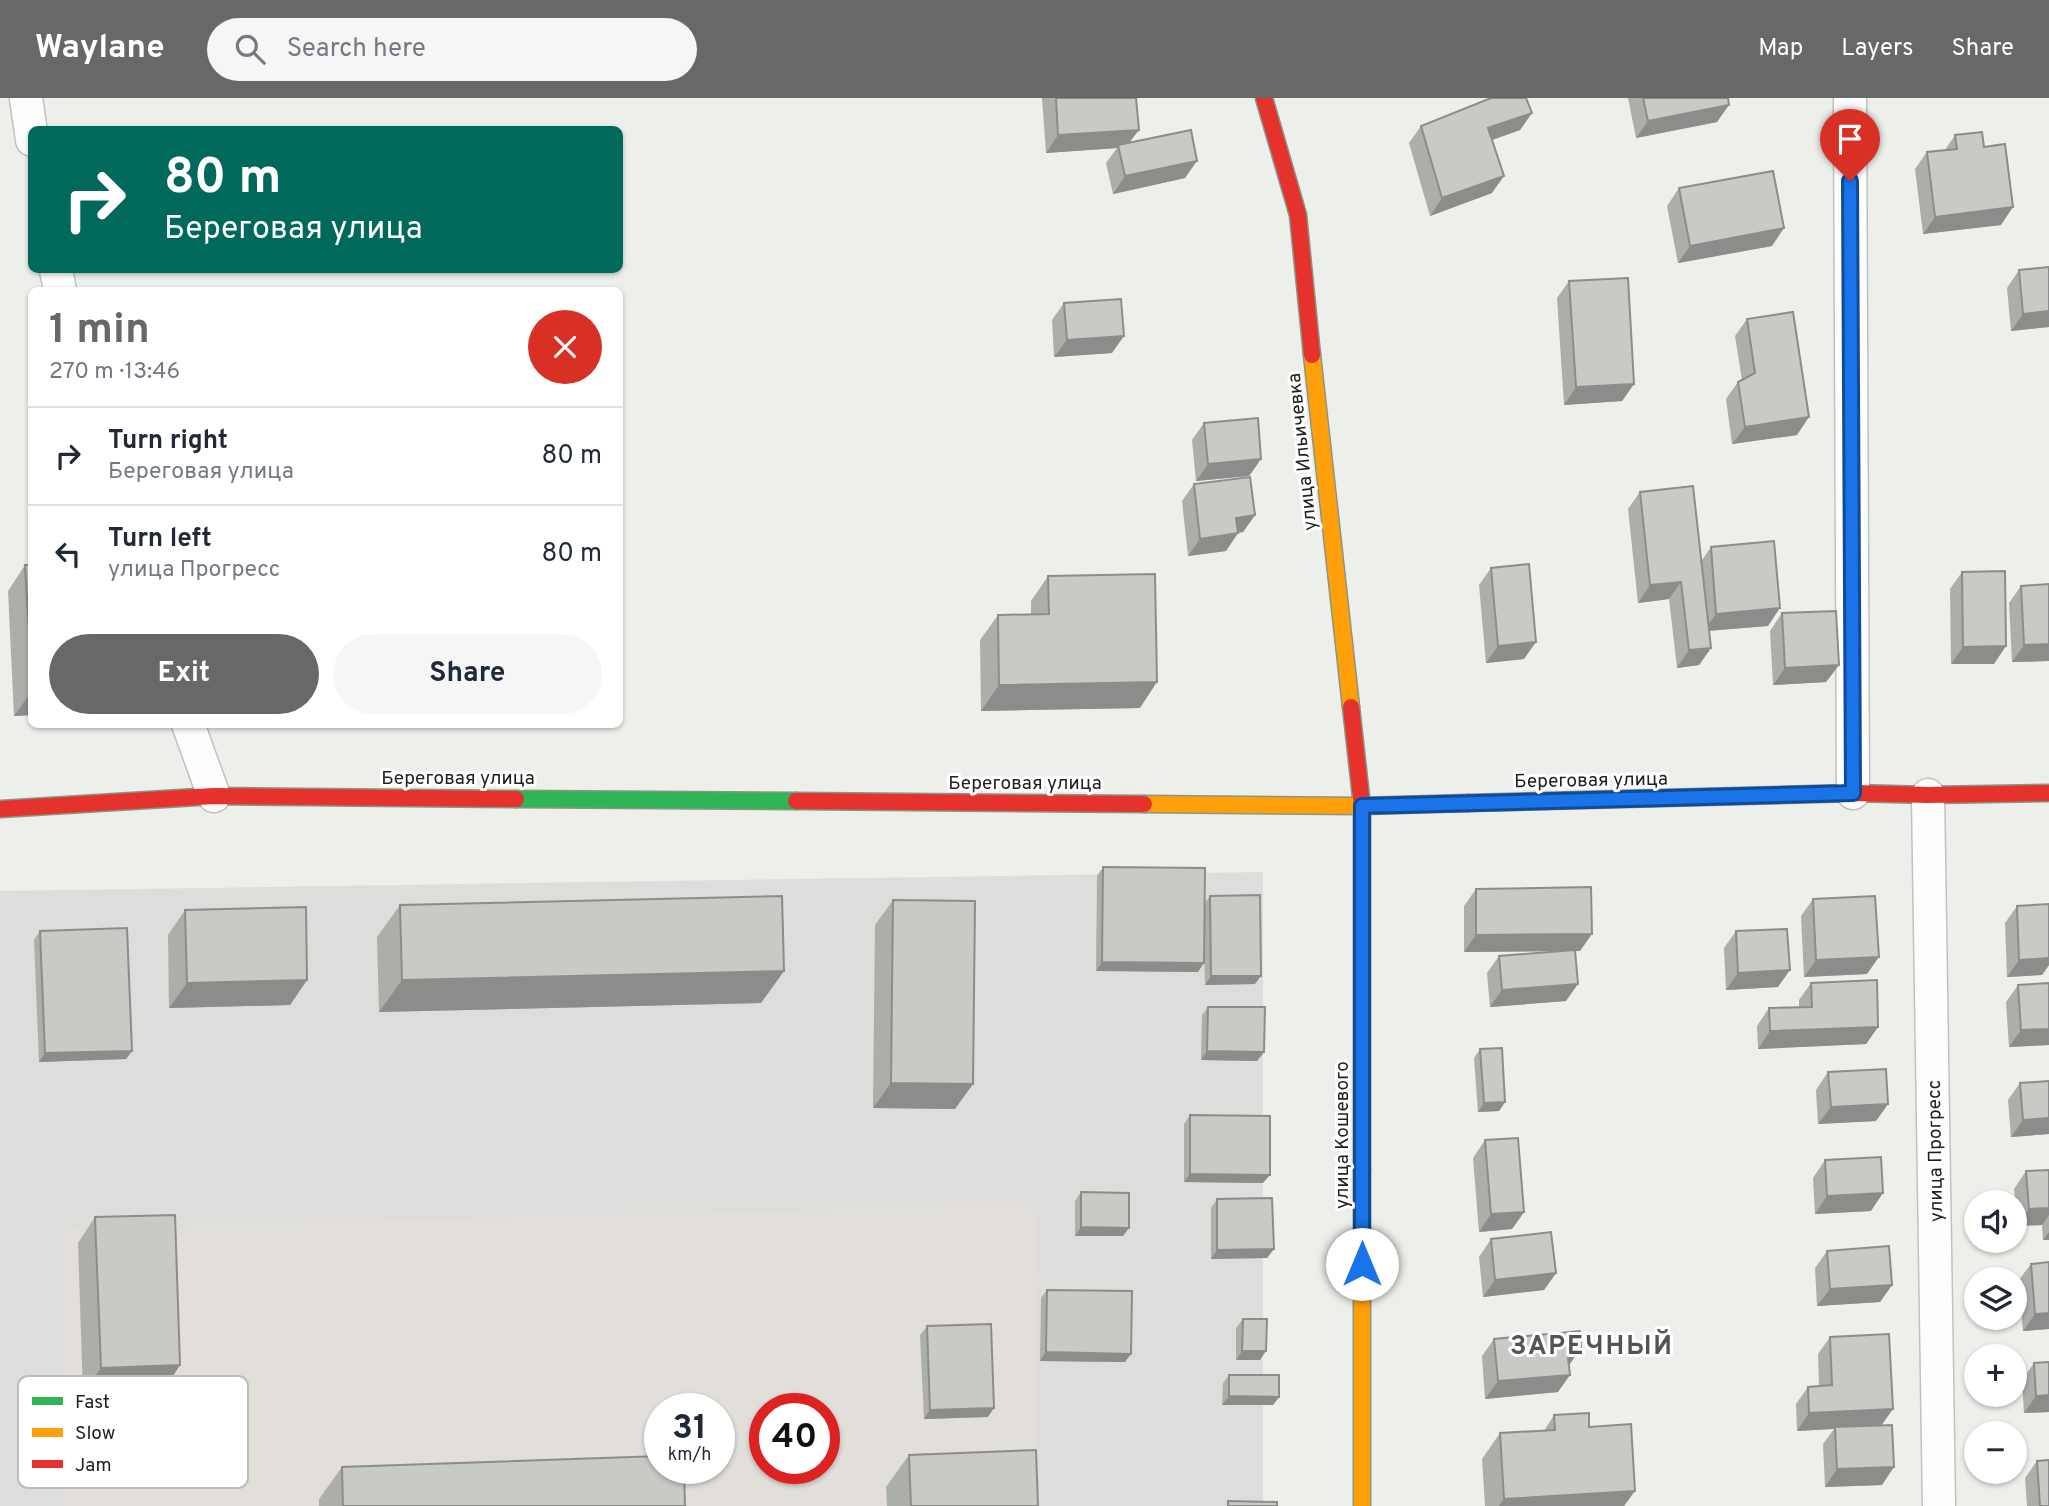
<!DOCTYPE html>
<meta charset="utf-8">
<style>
:root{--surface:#fff;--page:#f6f6f7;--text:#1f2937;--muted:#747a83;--line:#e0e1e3;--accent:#686967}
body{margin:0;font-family:Overpass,sans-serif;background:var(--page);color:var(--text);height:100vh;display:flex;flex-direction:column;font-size:26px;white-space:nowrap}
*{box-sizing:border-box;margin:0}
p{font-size:23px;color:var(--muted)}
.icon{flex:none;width:38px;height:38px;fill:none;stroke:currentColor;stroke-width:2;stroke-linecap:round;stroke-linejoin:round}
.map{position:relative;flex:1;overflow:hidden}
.sheet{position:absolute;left:28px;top:189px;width:595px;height:441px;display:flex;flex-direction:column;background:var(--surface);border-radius:10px;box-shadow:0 2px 5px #0004}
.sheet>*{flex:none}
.hud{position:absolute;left:28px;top:28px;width:595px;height:147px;border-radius:10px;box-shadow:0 2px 5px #0004;background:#00695c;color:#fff;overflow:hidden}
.fabs{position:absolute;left:1964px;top:1092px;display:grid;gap:14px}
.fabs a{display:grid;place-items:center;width:63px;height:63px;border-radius:50%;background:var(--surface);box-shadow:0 2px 5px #0004;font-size:35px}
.speed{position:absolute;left:644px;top:1295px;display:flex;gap:14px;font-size:35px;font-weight:700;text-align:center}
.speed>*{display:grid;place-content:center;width:91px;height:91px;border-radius:50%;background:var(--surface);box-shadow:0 2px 5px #0004;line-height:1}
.speed small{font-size:18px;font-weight:400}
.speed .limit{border:10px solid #d22;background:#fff;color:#111}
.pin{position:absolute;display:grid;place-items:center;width:60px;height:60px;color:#fff;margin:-72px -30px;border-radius:50% 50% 50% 0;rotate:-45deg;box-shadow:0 0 7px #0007}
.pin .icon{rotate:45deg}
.me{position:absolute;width:77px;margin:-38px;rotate:0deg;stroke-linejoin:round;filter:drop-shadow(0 0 5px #0008)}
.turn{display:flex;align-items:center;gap:24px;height:147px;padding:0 21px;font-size:32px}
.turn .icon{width:91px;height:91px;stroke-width:2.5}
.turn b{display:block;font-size:49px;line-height:60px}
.round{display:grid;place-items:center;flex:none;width:74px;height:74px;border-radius:37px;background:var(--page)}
.summary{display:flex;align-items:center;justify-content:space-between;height:119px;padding:0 21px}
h1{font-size:42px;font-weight:700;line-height:52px;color:var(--accent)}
.button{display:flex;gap:14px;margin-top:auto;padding:14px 21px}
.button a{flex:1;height:80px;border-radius:42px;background:var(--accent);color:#fff;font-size:28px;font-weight:700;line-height:80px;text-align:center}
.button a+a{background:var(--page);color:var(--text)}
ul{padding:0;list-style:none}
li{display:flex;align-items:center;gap:21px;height:98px;padding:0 21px;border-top:2px solid var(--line)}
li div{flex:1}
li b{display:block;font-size:26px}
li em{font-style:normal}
header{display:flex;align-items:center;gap:42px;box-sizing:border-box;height:98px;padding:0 35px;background:var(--accent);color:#fff}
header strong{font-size:33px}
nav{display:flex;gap:38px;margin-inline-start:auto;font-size:24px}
.search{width:490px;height:63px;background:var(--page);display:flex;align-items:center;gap:18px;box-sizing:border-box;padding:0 24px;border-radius:38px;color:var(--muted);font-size:26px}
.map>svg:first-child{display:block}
</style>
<header>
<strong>Waylane</strong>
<div class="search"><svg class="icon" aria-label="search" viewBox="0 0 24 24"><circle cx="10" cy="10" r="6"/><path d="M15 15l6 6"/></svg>Search here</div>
<nav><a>Map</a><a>Layers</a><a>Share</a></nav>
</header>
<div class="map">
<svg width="2049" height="1408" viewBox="0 0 2049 1408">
<rect width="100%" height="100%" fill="#ecefea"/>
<path fill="#dddedb" d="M1263 774V1408H1037L1033 1108 66 1132 64 1408H0V793Z"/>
<path fill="#e2deda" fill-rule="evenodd" d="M1033 1107 1037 1408H64L66 1131ZM660 1311H719V1370H660ZM765 1311H824V1370H765Z"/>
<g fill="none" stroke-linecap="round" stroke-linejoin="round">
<g stroke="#c1c2c0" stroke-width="35">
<g id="street">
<path d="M26 0 32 42"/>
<path d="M1850 0 1853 695"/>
<path d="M56 172 60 192"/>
<path d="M188 626 214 698"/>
<path d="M1928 697 1939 1408"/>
</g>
</g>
<g stroke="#859887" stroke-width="19">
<path id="fast" d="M516 701 796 703"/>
</g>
<g stroke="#859887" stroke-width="19">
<g id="slow">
<path d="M1312 257 1351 609"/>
<path d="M1144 706 1362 708 1468 705"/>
<path d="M1362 1072V1408"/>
</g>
</g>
<g stroke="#859887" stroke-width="19">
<g id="jam">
<path d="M1264 0 1298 117 1312 257"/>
<path d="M1351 609 1362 708V1072"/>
<path d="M796 703 1144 706"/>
<path d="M1468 705 1853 695 1928 697 2049 695"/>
<path d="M0 711 214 698 516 701"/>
</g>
</g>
<use href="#street" stroke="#fcfdfc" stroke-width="32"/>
<use href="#fast" stroke="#30b455" stroke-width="16"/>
<use href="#slow" stroke="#ff9f0a" stroke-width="16"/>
<use href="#jam" stroke="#e5322d" stroke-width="16"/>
</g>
<g fill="#acaeaa">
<path d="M1042 0H1136L1129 45 1185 80 1113 96 1106 65 1117 50 1046 55Z"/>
<path d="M1628 0H1728L1717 24 1636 40Z"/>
<path d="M1532 15 1520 32 1492 42V95L1430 118 1409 45 1421 28Z"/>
<path d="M1955 37 2001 127 1923 136 1915 71 1927 54 1945 52Z"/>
<path d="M1679 90 1772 148 1678 165 1667 108Z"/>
<path d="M2049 169V229L2011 233 2007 190 2019 172Z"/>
<path d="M1569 183 1634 286 1622 303 1564 307 1557 200Z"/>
<path d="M1064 205 1112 255 1054 259 1052 222Z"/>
<path d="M1747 221 1797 337 1732 346 1726 301 1738 284 1742 282 1735 238Z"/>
<path d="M1204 325 1261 361 1249 378 1196 383 1192 342Z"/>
<path d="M1194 386 1255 417 1243 434 1238 435 1226 453 1188 458 1182 403Z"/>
<path d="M1640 394 1702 462 1711 449 1768 528 1709 533 1711 550 1699 567 1677 570 1669 501 1638 505 1628 411Z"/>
<path d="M25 467H32V617L14 618 8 493Z"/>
<path d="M1491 470 1524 561 1486 565 1479 487Z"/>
<path d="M1962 474 1994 566H1951L1950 491Z"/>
<path d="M1048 478 1140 610 981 613 980 542 998 517 1031 516V503Z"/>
<path d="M2049 486V563L2012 564 2009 505 2021 488Z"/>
<path d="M1782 515 1839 567 1826 584 1773 587 1770 533Z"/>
<path d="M1103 769 1204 806 1210 798 1255 886 1205 887 1204 843 1198 874 1096 873 1097 778Z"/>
<path d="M1476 791 1580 853H1576L1566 903 1490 909 1487 875 1499 858 1558 853 1464 854V808Z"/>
<path d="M1813 801 1867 876 1804 879 1801 818Z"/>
<path d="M893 802 955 1011 873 1010 875 827Z"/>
<path d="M2049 806V867L2042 877 2007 879 2005 825 2017 808Z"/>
<path d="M400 807 784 873 761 905 379 914 377 839Z"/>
<path d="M185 812 307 882 290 907 169 910 168 837Z"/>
<path d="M40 833 132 953 126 961 39 964 34 842Z"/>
<path d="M1736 833 1778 889 1726 892 1724 850Z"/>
<path d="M1811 885 1878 929 1866 946 1758 951 1757 928 1769 910 1799 909V902Z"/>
<path d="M2049 885V947L2009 949 2006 904 2018 887Z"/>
<path d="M1208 909 1264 954 1257 963 1201 962 1202 917Z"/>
<path d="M1480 951 1505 1004 1499 1013 1478 1014 1474 960Z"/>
<path d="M1828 974 1888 1006 1876 1023 1818 1026 1816 992Z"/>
<path d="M2020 985 2049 1036 2011 1039 2008 1002Z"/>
<path d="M1190 1017 1263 1085 1184 1084V1026Z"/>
<path d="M1485 1042 1524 1114 1512 1131 1479 1134 1473 1060Z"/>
<path d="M1825 1062 1871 1113 1815 1116 1813 1080Z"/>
<path d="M2049 1072V1142H2043L2042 1127 2017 1128 2014 1091 2026 1073Z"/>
<path d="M1081 1094 1123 1138H1075V1103Z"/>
<path d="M1217 1101 1274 1151 1267 1160 1211 1161V1110Z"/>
<path d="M95 1119 180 1267 163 1293 83 1295 78 1145Z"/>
<path d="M1491 1141 1556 1175 1544 1192 1483 1199 1479 1159Z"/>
<path d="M1827 1153 1892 1187 1880 1204 1817 1208 1815 1170Z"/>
<path d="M2031 1166 2049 1231 2023 1233 2018 1183Z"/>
<path d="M1047 1192 1125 1264 1040 1263 1041 1200Z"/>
<path d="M1243 1221 1260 1262H1236V1230Z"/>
<path d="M927 1228 988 1319 924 1321 920 1237Z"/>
<path d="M1830 1239 1882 1327V1387L1825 1389 1823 1346 1834 1331 1797 1333 1796 1306 1808 1289 1819 1288 1818 1256Z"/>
<path d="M1494 1241 1581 1250 1569 1267 1558 1294 1485 1301 1482 1258Z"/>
<path d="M2034 1265 2049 1314 2024 1315 2022 1282Z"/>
<path d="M1229 1277 1279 1299 1273 1307H1222L1223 1285Z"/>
<path d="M1554 1317 1589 1329 1624 1408H1485L1482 1361 1500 1335 1544 1333Z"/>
<path d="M909 1357 1038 1408H887L886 1389Z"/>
<path d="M2037 1363 2049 1408H2027L2025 1380Z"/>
<path d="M342 1369 685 1408H319V1401Z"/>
</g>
<g fill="#8c8d8b">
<path d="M1729 7 1717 24 1636 40 1648 23Z"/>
<path d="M1532 15 1520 32 1475 48 1488 30Z"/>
<path d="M1139 32 1126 49 1118 47 1117 50 1046 55 1058 37Z"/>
<path d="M1197 63 1185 80 1113 96 1125 78Z"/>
<path d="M1504 78 1492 95 1430 118 1442 100Z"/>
<path d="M2013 109 2001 127 1923 136 1935 119Z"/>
<path d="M1784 130 1772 148 1678 165 1690 148Z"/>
<path d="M2049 213V229L2011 233 2023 216Z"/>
<path d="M1124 238 1112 255 1054 259 1067 242Z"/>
<path d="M1634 286 1622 303 1564 307 1576 289Z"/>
<path d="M1809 319 1797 337 1732 346 1745 329Z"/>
<path d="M1261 361 1249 378 1196 383 1208 366Z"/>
<path d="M1255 417 1243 434 1224 437 1236 420Z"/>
<path d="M1238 435 1226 453 1188 458 1200 441Z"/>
<path d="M1681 484 1669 501 1638 505 1650 487Z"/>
<path d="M1780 510 1768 528 1704 533 1716 516Z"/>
<path d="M1536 544 1524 561 1486 565 1498 548Z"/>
<path d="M2049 546V563L2012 564 2024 547Z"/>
<path d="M2006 548 1994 566H1951L1963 549Z"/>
<path d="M1711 550 1699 567 1677 570 1689 552Z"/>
<path d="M1839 567 1826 584 1773 587 1785 570Z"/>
<path d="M1157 584 1140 610 981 613 999 587Z"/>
<path d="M32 593V617L14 618Z"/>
<path d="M1592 836 1580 853 1464 854 1476 837Z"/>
<path d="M1879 859 1867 876 1804 879 1816 862Z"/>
<path d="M2049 860V867L2042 877 2007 879 2019 862Z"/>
<path d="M1102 864 1204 865 1198 874 1096 873Z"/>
<path d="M1790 872 1778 889 1726 892 1738 875Z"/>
<path d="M784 873 761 905 379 914 402 882Z"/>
<path d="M1211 878H1261L1255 886 1205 887Z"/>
<path d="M307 882 290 907 169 910 187 885Z"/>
<path d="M1578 886 1566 903 1490 909 1502 892Z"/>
<path d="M1878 929 1866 946 1758 951 1770 933Z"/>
<path d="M2049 931V947L2009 949 2021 932Z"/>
<path d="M132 953 126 961 39 964 45 955Z"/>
<path d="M1207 953 1264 954 1257 963 1201 962Z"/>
<path d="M891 985 973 986 955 1011 873 1010Z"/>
<path d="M1505 1004 1499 1013 1478 1014 1484 1005Z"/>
<path d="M1888 1006 1876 1023 1818 1026 1831 1009Z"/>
<path d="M2049 1020V1036L2011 1039 2023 1022Z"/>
<path d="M1190 1076 1270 1077 1263 1085 1184 1084Z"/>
<path d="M1883 1095 1871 1113 1815 1116 1827 1098Z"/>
<path d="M2049 1110V1117L2042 1127 2017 1128 2029 1111Z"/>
<path d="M1524 1114 1512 1131 1479 1134 1491 1116Z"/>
<path d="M1081 1129 1129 1130 1123 1138H1075Z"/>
<path d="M2049 1134V1142H2043Z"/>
<path d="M1274 1151 1267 1160 1211 1161 1217 1152Z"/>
<path d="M1556 1175 1544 1192 1483 1199 1495 1182Z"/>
<path d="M1892 1187 1880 1204 1817 1208 1830 1191Z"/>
<path d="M2049 1215V1231L2023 1233 2035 1216Z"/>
<path d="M1581 1250 1569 1267 1567 1251Z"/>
<path d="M1242 1253H1266L1260 1262H1236Z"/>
<path d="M1046 1254 1131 1256 1125 1264 1040 1263Z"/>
<path d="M180 1267 163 1293 83 1295 101 1270Z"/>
<path d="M1570 1277 1558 1294 1485 1301 1498 1283Z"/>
<path d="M2049 1297V1314L2024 1315 2036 1298Z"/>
<path d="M1229 1298 1279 1299 1273 1307H1222Z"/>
<path d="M994 1310 988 1319 924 1321 930 1312Z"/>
<path d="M1893 1311 1881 1328 1797 1333 1809 1315Z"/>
<path d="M1894 1369 1882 1387 1825 1389 1837 1371Z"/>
<path d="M1635 1393 1624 1408H1499L1504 1401Z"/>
</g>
<g fill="#c8cac6" stroke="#8c8d8b" stroke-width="2">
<path d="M1056 0H1136L1139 32 1058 37Z"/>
<path d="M1491 0H1526L1532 15 1488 30 1504 78 1442 100 1421 28Z"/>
<path d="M1643 0H1728L1729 7 1648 23Z"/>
<path d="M1191 32 1197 63 1125 78 1118 47Z"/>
<path d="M1982 34 1984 49 2005 46 2013 109 1935 119 1927 54 1957 51 1955 37Z"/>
<path d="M1773 73 1784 130 1690 148 1679 90Z"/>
<path d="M2049 169V213L2023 216 2019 172Z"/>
<path d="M1628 180 1634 286 1576 289 1569 183Z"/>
<path d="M1121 201 1124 238 1067 242 1064 205Z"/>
<path d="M1793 214 1809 319 1745 329 1738 284 1755 275 1747 221Z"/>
<path d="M1258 320 1261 361 1208 366 1204 325Z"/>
<path d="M1250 379 1255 417 1236 420 1238 435 1200 441 1194 386Z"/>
<path d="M1693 388 1711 550 1689 552 1681 484 1650 487 1640 394Z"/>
<path d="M1774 443 1780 510 1716 516 1711 449Z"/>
<path d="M1529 466 1536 544 1498 548 1491 470Z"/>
<path d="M25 467H32V582Z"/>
<path d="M2005 473 2006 548 1963 549 1962 474Z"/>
<path d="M1155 476 1157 584 999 587 998 517 1049 516 1048 478Z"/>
<path d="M2049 486V546L2024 547 2021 488Z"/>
<path d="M1836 513 1839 567 1785 570 1782 515Z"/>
<path d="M1103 769 1205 770 1204 865 1102 864Z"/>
<path d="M1591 789 1592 836 1476 837V791Z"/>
<path d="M1260 797 1261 878H1211L1210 798Z"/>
<path d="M782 798 784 873 402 882 400 807Z"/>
<path d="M1875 798 1879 859 1816 862 1813 801Z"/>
<path d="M893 802 975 803 973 986 891 985Z"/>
<path d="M2049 806V860L2019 862 2017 808Z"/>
<path d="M306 809 307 882 187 885 185 812Z"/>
<path d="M127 830 132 953 45 955 40 833Z"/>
<path d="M1787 831 1790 872 1738 875 1736 833Z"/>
<path d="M1575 852 1578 886 1502 892 1499 858Z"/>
<path d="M1877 882 1878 929 1770 933 1769 910 1812 909 1811 885Z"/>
<path d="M2049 885V931L2021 932 2018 887Z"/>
<path d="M1208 909H1265L1264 954 1207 953Z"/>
<path d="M1502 950 1505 1004 1484 1005 1480 951Z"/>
<path d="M1886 971 1888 1006 1831 1009 1828 974Z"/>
<path d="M2049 983V1020L2023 1022 2020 985Z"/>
<path d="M1190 1017 1270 1018V1077L1190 1076Z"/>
<path d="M1518 1040 1524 1114 1491 1116 1485 1042Z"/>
<path d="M1881 1059 1883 1095 1827 1098 1825 1062Z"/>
<path d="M2049 1072V1110L2029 1111 2026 1073Z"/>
<path d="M1081 1094 1129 1095V1130L1081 1129Z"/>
<path d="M1272 1100 1274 1151 1217 1152V1101Z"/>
<path d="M175 1117 180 1267 101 1270 95 1119Z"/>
<path d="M1551 1134 1556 1175 1495 1182 1491 1141Z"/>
<path d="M1889 1148 1892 1187 1830 1191 1827 1153Z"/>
<path d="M2049 1164V1215L2035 1216 2031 1166Z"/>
<path d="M1047 1192 1132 1193 1131 1256 1046 1254Z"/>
<path d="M1243 1221H1267L1266 1253H1242Z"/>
<path d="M991 1226 994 1310 930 1312 927 1228Z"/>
<path d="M1580 1233 1581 1250 1567 1251 1570 1277 1498 1283 1494 1241Z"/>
<path d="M1889 1236 1893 1311 1809 1315 1808 1289 1832 1287 1830 1239Z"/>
<path d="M2049 1264V1297L2036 1298 2034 1265Z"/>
<path d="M1229 1277H1279V1299L1229 1298Z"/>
<path d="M1589 1315V1329L1631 1326 1635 1393 1504 1401 1500 1335 1555 1332 1554 1317Z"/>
<path d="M1892 1327 1894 1369 1837 1371 1835 1329Z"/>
<path d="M1036 1352 1038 1408H911L909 1357Z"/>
<path d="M660 1358V1370H684L685 1408H343L342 1369Z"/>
<path d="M2049 1362V1408H2040L2037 1363Z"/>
<path d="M1228 1403 1277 1404V1408H1228Z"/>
</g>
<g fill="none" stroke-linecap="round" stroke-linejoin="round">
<g stroke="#114b97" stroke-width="18">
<path id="route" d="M1362 1166V708L1853 695 1850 83"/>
</g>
<use href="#route" stroke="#1a73e8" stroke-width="12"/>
</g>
<g text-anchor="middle" stroke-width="6" stroke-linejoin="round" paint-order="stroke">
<g font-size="19" fill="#212121" stroke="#fff">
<text transform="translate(1301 354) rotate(-96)" y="7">улица Ильичевка</text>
<text x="458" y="686">Береговая улица</text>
<text transform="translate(1591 681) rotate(-1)" y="7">Береговая улица</text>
<text x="1025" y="691">Береговая улица</text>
<text transform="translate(1341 1037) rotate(-90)" y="7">улица Кошевого</text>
<text transform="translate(1934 1053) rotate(-91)" y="7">улица Прогресс</text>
</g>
<g font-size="26" font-weight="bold" letter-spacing="2" fill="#545454" stroke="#fff">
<text x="1592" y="1256">ЗАРЕЧНЫЙ</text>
</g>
</g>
<rect x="18" y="1278" width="230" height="112" rx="10" fill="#fff" stroke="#bcbcbc" stroke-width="2"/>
<rect x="32" y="1299" width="31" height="8" fill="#30b455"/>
<rect x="32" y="1330" width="31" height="9" fill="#ff9f0a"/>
<rect x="32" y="1362" width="31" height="8" fill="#e5322d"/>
<g font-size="19" fill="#212121">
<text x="75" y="1310">Fast</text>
<text x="75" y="1341">Slow</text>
<text x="75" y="1373">Jam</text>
</g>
</svg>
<div class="fabs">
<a><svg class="icon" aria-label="sound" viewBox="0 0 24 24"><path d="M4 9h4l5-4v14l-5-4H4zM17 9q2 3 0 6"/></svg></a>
<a><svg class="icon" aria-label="layers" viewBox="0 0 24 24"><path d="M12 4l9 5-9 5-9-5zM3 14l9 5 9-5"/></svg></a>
<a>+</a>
<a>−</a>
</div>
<div class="speed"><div>31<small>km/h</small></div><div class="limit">40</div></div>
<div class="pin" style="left:1850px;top:83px;background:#d93025"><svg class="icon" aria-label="arrive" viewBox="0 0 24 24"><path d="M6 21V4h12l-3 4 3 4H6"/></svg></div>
<svg class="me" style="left:1362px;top:1166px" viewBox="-20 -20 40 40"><circle r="19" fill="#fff"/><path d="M0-13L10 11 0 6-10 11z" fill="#1a73e8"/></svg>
<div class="hud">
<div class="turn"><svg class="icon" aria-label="right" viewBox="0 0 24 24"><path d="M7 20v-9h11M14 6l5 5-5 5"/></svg><div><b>80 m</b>Береговая улица</div></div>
</div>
<section class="sheet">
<div class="summary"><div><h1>1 min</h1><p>270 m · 13:46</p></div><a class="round" style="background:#d93025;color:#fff"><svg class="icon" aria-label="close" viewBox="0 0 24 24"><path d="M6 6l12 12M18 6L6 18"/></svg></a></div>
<ul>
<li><svg class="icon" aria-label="right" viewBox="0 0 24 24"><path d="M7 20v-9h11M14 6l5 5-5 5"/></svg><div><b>Turn right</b><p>Береговая улица</p></div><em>80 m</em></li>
<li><svg class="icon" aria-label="left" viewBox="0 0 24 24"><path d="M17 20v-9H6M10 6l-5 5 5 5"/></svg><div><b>Turn left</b><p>улица Прогресс</p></div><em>80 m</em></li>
</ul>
<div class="button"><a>Exit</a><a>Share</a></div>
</section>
</div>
